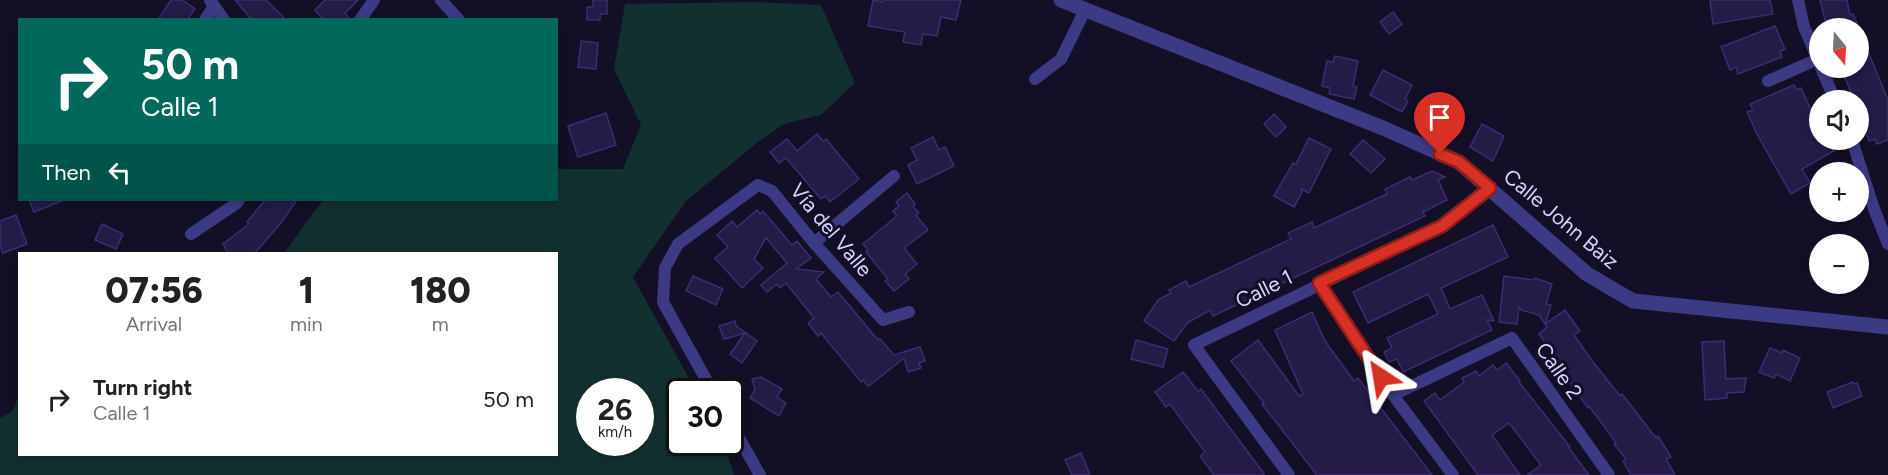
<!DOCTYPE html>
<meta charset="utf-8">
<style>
:root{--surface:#fff;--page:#f6f6f6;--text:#222;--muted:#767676}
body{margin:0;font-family:Figtree,sans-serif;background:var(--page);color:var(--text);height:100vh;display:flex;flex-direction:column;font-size:22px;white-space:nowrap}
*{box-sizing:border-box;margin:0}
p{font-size:20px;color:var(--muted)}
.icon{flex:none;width:33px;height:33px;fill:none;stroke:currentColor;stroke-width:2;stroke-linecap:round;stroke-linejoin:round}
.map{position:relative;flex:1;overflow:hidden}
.panel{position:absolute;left:18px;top:252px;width:540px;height:204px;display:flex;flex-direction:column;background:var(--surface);border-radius:0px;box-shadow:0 3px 9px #0003}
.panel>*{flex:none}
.banner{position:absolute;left:18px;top:18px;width:540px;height:183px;border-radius:0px;box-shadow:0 3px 9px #0003;background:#00695c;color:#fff;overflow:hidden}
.needle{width:39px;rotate:162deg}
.tools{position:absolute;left:1809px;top:18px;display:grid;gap:12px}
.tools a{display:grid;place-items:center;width:60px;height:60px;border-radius:50%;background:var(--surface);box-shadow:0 3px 9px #0003;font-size:30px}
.speed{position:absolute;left:576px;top:378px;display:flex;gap:12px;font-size:30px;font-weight:700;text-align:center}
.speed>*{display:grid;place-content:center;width:78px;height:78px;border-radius:50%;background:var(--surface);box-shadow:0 3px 9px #0003;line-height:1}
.speed small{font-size:15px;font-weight:400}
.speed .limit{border:3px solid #111;border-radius:9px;background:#fff;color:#111}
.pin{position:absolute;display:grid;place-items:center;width:51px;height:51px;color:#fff;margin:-62px -26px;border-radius:50% 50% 50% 0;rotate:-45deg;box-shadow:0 0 6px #0007}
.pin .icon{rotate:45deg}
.me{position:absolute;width:66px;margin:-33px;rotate:327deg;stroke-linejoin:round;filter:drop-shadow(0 0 4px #0008)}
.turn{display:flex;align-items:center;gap:21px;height:126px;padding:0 24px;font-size:27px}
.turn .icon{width:78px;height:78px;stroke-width:2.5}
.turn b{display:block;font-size:42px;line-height:51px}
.then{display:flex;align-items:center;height:57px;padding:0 24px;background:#0003;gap:12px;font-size:22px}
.eta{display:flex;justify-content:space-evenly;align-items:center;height:102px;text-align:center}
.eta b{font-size:36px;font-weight:800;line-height:42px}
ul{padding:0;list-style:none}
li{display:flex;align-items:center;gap:18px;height:90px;padding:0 24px}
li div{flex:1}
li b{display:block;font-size:22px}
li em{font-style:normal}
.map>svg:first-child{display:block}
</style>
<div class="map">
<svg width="1888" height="475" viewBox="0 0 1888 475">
<rect width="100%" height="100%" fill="#130f26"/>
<path fill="#12302f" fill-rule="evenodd" d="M755 2 821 5 855 83 821 115 784 124 758 142 686 201 633 277 696 391 680 392V442L724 443 734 475H0V418L13 411 19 395 20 454H556V254L284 253 323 200H556L557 169H623L641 125 614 69 625 4ZM590 392H640V442H590Z"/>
<g fill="#241b47" stroke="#3b2d73" stroke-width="1.5">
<path d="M171 0H182L195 9 187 20H158Z"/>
<path d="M235 0H266L286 20H252Z"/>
<path d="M325 0H358L345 13 351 20H324L315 10Z"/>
<path d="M593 0H607V14H600V20H587V7H593Z"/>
<path d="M873 0 882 2V0H961L956 20 941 17 937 36 923 34 921 45 903 42 905 32 868 26Z"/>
<path d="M1710 0H1770L1773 14 1713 24Z"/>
<path d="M1820 0H1847L1850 15 1853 14 1859 28H1827Z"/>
<path d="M1393 12 1402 24 1389 34 1380 22Z"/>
<path d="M1775 26 1785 49 1780 51 1782 57 1738 74 1736 67 1730 70 1721 47Z"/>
<path d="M1859 30 1888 100V140L1877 144 1875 139 1869 141 1858 110V100H1854L1841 68H1858Z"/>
<path d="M581 41 598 43 596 69 578 67Z"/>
<path d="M1335 56 1358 61 1353 86 1357 87 1354 99 1329 94 1330 88 1322 86 1327 61 1333 62Z"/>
<path d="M1383 70 1412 85 1405 99 1408 101 1402 112 1370 95Z"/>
<path d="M1794 85 1797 90 1801 88 1816 121 1820 119V140H1828L1834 151 1802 169 1810 183 1791 194 1758 136 1747 112 1753 110 1750 104Z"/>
<path d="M606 113 616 145 578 157 568 126Z"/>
<path d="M1274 114 1286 127 1276 137 1264 124Z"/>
<path d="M1482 124 1504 136 1493 161 1470 147Z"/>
<path d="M817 134 823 141 826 139 859 179 830 202 825 196 821 199 786 158 779 163 770 152 787 139 797 151Z"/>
<path d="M933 137 939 150 945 147 954 166 917 184 908 165 917 160 911 148Z"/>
<path d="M1309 138 1331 149 1309 193 1301 189 1302 192 1294 207 1274 196 1293 163 1296 164Z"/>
<path d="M1363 140 1385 159 1371 173 1350 154Z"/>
<path d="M1432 171 1445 177 1438 180 1447 200 1423 212 1425 216 1213 316 1210 310 1187 323 1174 341 1144 321 1158 300 1171 293 1169 290 1186 281 1189 287 1291 239 1288 233 1312 222 1314 228 1387 194 1385 189 1410 177 1412 180Z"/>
<path d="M907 193 915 204 913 206 919 213 916 215 928 230 904 248 917 264 905 274 909 279 894 291 885 281 888 279 866 252 868 250 863 244 897 216 893 211 899 206 896 202Z"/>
<path d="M29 200H64L34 212Z"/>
<path d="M265 200H297L281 223 254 254H228L223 244 249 224 247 222Z"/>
<path d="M757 210 760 214 763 211 792 245 797 241 811 258 796 269 824 272 816 279 831 297 838 292 878 340 880 339 894 355 920 347 925 361 919 363 921 368 908 372 904 358 870 385 868 386 863 380 861 382 821 333 818 336 808 323 814 318 786 283 780 288 777 284 767 292 761 285 787 263 766 238 754 259 763 268 742 288 715 258 728 247 717 235 732 221 737 227Z"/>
<path d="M16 215 27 244 3 253 0 245V221Z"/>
<path d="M102 224 123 234 116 249 95 240Z"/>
<path d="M1493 225 1508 257 1441 288 1450 309 1482 295 1494 321 1487 320 1492 330 1403 372 1397 359 1389 362 1384 352 1392 348 1387 338 1438 314 1428 294 1368 323 1353 292Z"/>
<path d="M693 276 723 289 716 305 686 291Z"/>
<path d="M1504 276 1534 280 1535 278 1552 284 1546 304 1551 305 1545 324 1539 315 1521 310 1519 307 1517 324 1499 322Z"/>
<path d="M1565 310 1580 331 1574 335 1590 358 1620 396 1622 394 1656 438 1658 436 1671 457 1666 459 1675 475H1631L1623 461 1626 459 1614 444 1616 443 1609 433 1589 406 1588 408 1555 362 1558 360 1539 334 1547 327 1545 324Z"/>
<path d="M1312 312 1325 341 1354 381 1358 378 1432 475H1317L1262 404 1264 403 1231 361 1258 340 1299 396 1303 394 1275 330Z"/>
<path d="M735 321 736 326 757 341 742 363 730 354 745 333 724 339 719 326Z"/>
<path d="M1136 340 1168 349 1163 367 1131 359Z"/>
<path d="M1724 341 1726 379 1746 378 1744 392 1727 393V398L1705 400 1702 342Z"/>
<path d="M1770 348 1782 353 1783 350 1800 358 1790 381 1776 374 1774 378 1759 372Z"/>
<path d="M1506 363 1520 381 1519 382 1570 447 1569 448 1589 475H1527L1541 465 1509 423 1492 435 1520 475H1478L1424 401 1435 393 1440 400 1464 382 1462 378 1476 371 1479 376 1493 365 1497 370Z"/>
<path d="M1183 372 1198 391 1201 389 1265 475H1214L1200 456 1205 452 1170 404 1166 407 1155 392Z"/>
<path d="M761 377 782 389 777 397 786 403 779 416 750 398 755 390 752 379Z"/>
<path d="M1853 382 1854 384 1857 383 1862 396 1833 408 1827 392Z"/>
<path d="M1081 453 1090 475H1072L1065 460Z"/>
</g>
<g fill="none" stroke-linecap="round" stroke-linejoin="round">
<g stroke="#3d3a85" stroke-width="12">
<path d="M210 0 224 20"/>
<path d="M441 0 459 20"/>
<path d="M1798 0 1804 27 1820 64"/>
<path d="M205 20 214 6"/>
<path d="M360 20 374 0"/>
<path d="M1821 68 1835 100"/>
<path d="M1035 79 1061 59 1085 10"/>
<path d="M1768 81 1818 59"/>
<path d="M1852 140 1874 209 1888 244"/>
<path d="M191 234 237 203 239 200"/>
<path d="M814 243 894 176"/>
<path d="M1319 283 1393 395"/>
<path d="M713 392 663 302 665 268 678 244 758 185 772 191 814 243 883 320 909 312"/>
<path d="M730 422 760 475"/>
<path d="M1289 475 1194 345 1442 226 1490 188"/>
<path d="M1453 475 1393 395 1512 338 1609 475"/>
</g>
<path stroke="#3d3a85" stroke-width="15" d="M1061 0 1383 128 1459 162 1587 274 1633 301 1888 327"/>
</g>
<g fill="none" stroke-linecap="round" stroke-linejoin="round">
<g stroke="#8d1f18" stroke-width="15">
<path id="route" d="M1381 377 1319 283 1442 226 1490 188 1459 162 1440 154"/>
</g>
<use href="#route" stroke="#d93025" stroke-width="10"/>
</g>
<g text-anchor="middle" stroke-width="6" stroke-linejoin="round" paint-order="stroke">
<g font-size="21" fill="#d9d4ff" stroke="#130f26">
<text transform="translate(1561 219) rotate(40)" y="7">Calle John Baiz</text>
<text transform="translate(831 230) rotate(50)" y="7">Vía del Valle</text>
<text transform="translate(1264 289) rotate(-26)" y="7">Calle 1</text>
<text transform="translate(1559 371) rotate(55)" y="7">Calle 2</text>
</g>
</g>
</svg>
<div class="tools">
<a><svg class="needle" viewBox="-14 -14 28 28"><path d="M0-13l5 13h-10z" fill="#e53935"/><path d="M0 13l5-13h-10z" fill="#767676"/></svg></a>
<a><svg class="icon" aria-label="sound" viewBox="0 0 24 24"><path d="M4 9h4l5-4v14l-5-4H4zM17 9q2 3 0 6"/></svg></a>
<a>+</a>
<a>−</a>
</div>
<div class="speed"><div>26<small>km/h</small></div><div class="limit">30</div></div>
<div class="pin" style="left:1440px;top:154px;background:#d93025"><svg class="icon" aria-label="arrive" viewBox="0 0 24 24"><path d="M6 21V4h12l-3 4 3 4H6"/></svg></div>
<svg class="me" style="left:1381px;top:377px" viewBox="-20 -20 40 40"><path d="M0-17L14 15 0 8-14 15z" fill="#d93025" stroke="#fff" stroke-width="4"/></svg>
<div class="banner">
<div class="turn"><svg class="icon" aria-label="right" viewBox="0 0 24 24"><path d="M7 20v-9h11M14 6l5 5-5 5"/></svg><div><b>50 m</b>Calle 1</div></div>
<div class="then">Then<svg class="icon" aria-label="left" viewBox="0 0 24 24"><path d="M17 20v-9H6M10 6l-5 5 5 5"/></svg></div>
</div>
<section class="panel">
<div class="eta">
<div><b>07:56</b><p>Arrival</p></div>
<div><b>1</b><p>min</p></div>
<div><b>180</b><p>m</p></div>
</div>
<ul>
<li><svg class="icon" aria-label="right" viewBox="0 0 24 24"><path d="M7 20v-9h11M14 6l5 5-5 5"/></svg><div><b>Turn right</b><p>Calle 1</p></div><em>50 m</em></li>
</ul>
</section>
</div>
